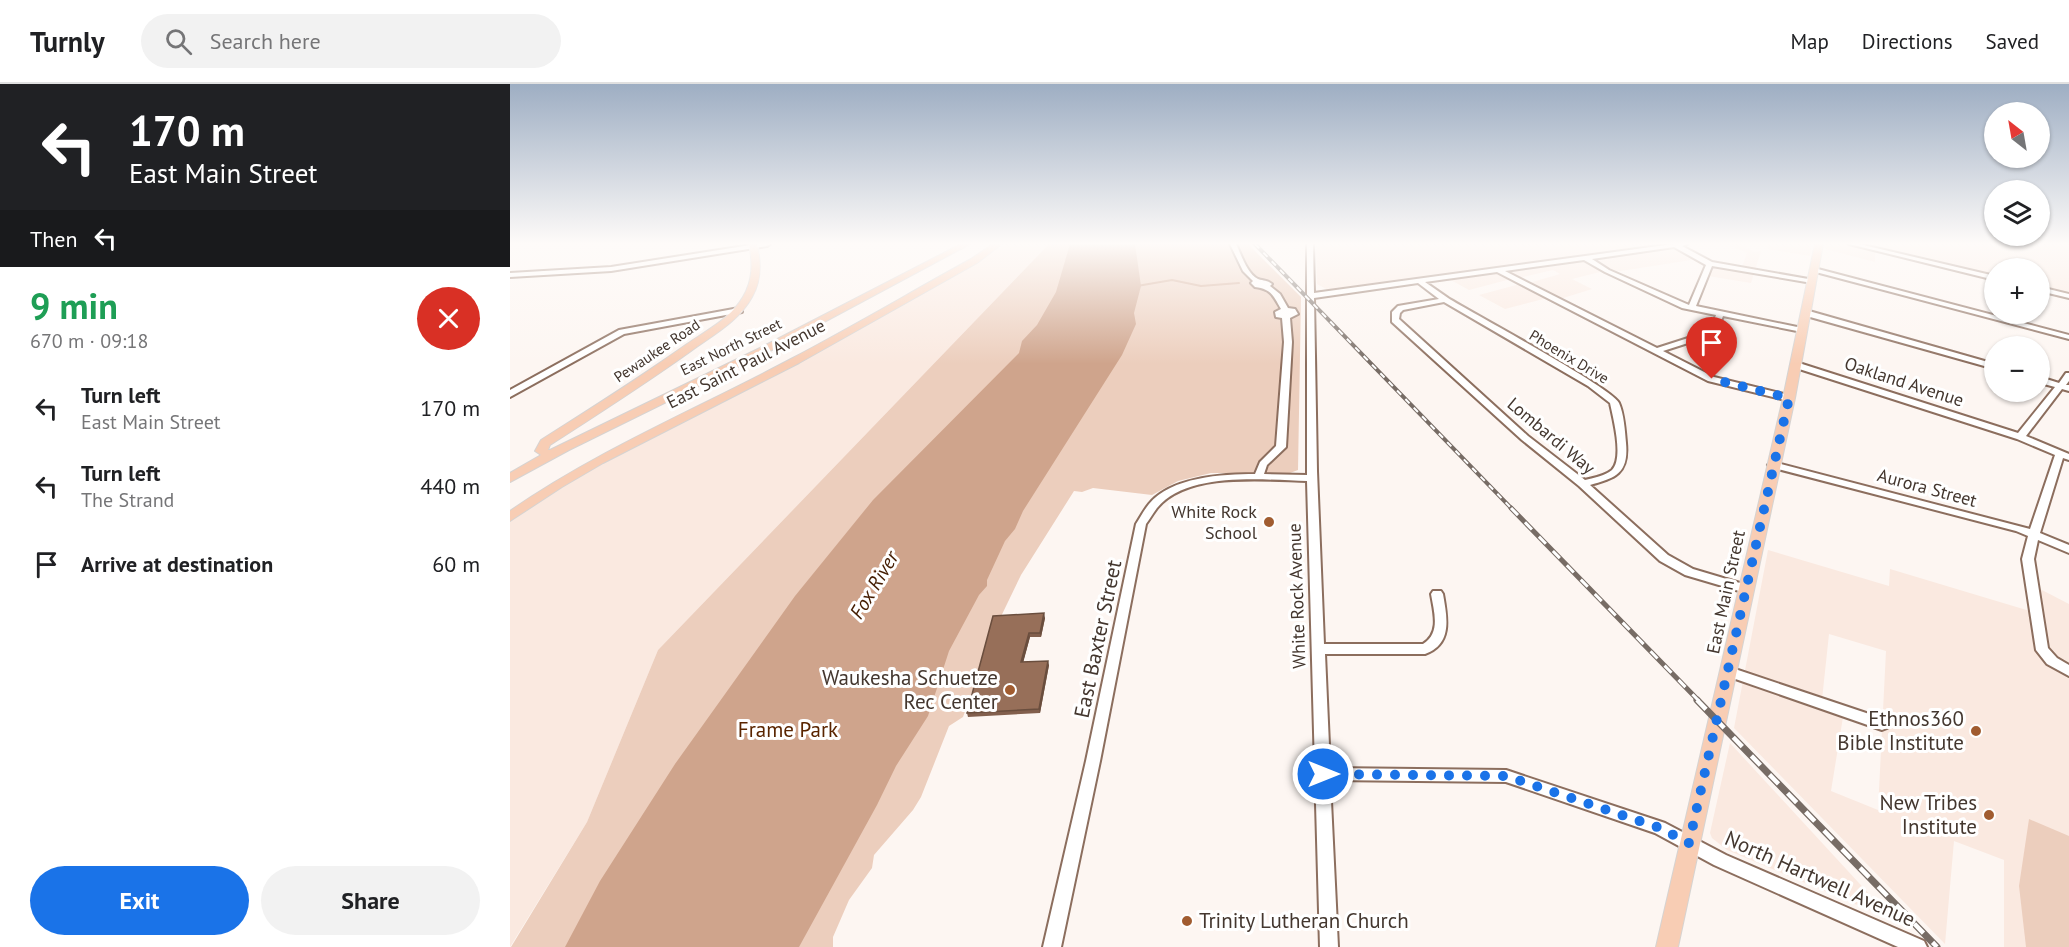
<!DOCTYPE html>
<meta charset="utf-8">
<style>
:root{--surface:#fff;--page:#f2f2f2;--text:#202124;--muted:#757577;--line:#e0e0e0;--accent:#1a73e8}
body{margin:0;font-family:"PT Sans",sans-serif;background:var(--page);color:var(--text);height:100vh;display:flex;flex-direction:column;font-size:22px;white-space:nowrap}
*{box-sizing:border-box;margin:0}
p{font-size:20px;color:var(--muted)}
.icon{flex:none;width:33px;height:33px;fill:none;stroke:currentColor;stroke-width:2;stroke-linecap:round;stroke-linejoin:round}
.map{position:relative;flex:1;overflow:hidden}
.drawer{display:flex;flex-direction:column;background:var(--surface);width:510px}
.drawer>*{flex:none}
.banner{background:#202124;color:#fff;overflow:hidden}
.needle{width:39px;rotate:329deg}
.controls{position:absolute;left:1474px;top:18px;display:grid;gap:12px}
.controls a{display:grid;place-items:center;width:66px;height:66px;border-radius:50%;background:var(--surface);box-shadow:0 2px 4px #0004;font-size:30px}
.pin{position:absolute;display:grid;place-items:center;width:51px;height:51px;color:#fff;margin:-62px -26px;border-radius:50% 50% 50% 0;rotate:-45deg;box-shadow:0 0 6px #0007}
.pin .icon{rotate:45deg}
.me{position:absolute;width:66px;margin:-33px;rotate:90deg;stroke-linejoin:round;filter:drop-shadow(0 0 4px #0008)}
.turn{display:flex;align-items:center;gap:21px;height:126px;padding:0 30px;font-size:27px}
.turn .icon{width:78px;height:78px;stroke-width:2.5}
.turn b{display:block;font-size:42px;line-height:51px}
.then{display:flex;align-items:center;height:57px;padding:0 30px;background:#0003;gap:12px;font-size:22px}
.round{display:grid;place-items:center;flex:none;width:63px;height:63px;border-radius:32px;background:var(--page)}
.overview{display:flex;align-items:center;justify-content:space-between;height:102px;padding:0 30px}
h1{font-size:36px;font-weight:800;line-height:45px;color:#1e9e55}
.primary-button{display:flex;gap:12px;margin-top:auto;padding:12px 30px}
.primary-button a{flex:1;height:69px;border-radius:36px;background:var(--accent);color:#fff;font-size:24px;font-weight:800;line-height:69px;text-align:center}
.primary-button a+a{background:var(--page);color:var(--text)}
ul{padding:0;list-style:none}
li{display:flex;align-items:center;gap:18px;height:78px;padding:0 30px}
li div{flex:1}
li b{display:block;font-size:22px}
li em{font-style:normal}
header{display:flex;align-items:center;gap:36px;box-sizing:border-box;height:84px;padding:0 30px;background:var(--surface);border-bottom:2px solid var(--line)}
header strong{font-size:28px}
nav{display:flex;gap:33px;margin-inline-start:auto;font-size:21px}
.search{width:420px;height:54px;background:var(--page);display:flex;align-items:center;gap:15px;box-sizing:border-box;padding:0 21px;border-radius:33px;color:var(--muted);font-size:22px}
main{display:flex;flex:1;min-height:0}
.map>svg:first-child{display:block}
</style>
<header>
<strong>Turnly</strong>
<div class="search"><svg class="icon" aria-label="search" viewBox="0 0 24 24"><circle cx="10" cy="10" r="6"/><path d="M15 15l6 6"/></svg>Search here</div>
<nav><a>Map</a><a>Directions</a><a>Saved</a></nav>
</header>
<main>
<section class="drawer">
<div class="banner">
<div class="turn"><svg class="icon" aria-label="left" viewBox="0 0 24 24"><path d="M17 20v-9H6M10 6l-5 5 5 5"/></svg><div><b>170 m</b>East Main Street</div></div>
<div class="then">Then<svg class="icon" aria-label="left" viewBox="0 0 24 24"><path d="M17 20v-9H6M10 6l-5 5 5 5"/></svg></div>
</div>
<div class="overview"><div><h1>9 min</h1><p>670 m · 09:18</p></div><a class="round" style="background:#d93025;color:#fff"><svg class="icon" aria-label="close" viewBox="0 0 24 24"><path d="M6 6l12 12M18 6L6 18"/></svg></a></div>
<ul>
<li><svg class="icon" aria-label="left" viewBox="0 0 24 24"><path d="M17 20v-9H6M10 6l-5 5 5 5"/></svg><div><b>Turn left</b><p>East Main Street</p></div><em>170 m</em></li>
<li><svg class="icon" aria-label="left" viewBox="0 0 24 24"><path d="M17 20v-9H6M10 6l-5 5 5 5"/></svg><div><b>Turn left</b><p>The Strand</p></div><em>440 m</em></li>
<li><svg class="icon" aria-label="arrive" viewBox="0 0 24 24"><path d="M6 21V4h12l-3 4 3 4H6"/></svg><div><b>Arrive at destination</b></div><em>60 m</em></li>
</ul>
<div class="primary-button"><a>Exit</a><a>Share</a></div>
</section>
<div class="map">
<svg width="1559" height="863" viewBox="0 0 1559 863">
<rect width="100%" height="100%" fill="#fdf6f2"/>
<g fill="#fae9e0" fill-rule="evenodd">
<path d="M496 160H539L148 566 77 738 0 863V437L89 379 466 179Z"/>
<path d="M806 160H1158L1188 175 1104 188 1098 186 1062 195 1082 205 1050 215 1019 199 1050 190 1043 186 1009 194 986 183 818 206 807 200Z"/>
<path d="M1217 160H1229L1245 168 1251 167 1241 199 1198 192 1204 182 1232 183 1237 169Z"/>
<path d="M1259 160H1301L1300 172 1257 165Z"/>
<path d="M1316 160H1335L1365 167V178L1315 165Z"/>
<path d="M1348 160H1559V211L1530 204V184H1485V193Z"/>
<path d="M985 188 1001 195 959 206 939 195Z"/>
<path d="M1010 200 1037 214 995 225 969 211Z"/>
<path d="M1258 466 1379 502 1380 485 1533 531 1530 505 1559 520V863H1494V776L1444 757 1435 860 1224 644ZM1319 550 1376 567 1368 726 1321 707 1333 633 1311 625Z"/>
<path d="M1220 659 1383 836 1217 766 1202 754 1200 749Z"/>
</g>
<g fill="#eccebd">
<path d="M539 160H738L791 213 788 386 780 389H701L668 397 642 411 583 404 572 408 564 407 511 491 483 549 453 633 439 642 411 713 403 726 364 771 362 784 339 816 323 853V863H1L77 738 148 566Z"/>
<path d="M1519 735 1559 752V863H1516L1509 802Z"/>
</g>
<path fill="#cfa48c" d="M560 160H625L631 202 624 229 626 240 612 271 513 427 505 445 495 457 477 496V502L469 511 439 567 418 632 386 682 367 721 289 863H55L90 797 165 680 285 512 363 416 509 269 512 257 527 241 546 208Z"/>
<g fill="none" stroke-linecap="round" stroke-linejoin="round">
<path stroke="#cfa48c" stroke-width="2" d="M627 202 662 196 691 202 729 199"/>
<g stroke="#8c6e5e" stroke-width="4">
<g id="minor">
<path d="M247 160H260L257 162 101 187 0 193V189L101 183Z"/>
<path d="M720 160H726C731 170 737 190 748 195 754 197 757 196 762 200L760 202 770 210 778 224 785 225 788 230 780 234 782 258 776 363 757 381 754 390 797 391V160H803L804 209 1163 160H1177L1172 162 1202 178 1304 196V198L1302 199 1202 182 1186 222 1292 244 1296 246 1292 248 1213 232 1206 250 1153 267 1204 293 1282 312 1283 314 1279 317 1198 297 987 188 915 198 938 214C962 229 1101 303 1109 319 1114 330 1115 347 1116 359 1119 390 1105 394 1080 401L1158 471 1183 485 1240 502 1242 505 1240 508 1236 509 1175 491 1150 477 1069 402 1012 356 882 238V228L888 222 929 215 908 199 804 214 807 387 814 560H913C931 549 924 528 921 510L923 507H931L933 510C937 533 943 560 915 570H815L820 684 996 686 1155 739 1216 771 1414 857 1417 863H1388L1204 781 1145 749 996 698 820 696 828 863H810L797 397C754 396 678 387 647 424 643 429 640 435 636 440L590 677 551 863H533L576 677 626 440C630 434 634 426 639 420 661 393 712 390 745 390L750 378 766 362 774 258 772 234 766 233 765 228 771 225C763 211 761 205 745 203L741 199 743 197 733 187ZM1164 163 1196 181 1179 221 1099 186 1082 175ZM1074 176 1095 188 1172 224 1206 231 1200 247 1147 264 995 187ZM934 218 1078 302 1100 319C1103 334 1114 374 1102 386 1095 392 1083 394 1075 396L1018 352 889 235 890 229 893 226Z"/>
<path d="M1339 160H1349L1485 192V196Z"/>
<path d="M1304 184 1559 251V255L1302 187 1301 186Z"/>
<path d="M1530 203 1559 210V214L1530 207Z"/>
<path d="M229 224H232V228L114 250 0 313V306L109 246Z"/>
<path d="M1293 227H1299L1485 280V285L1293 231Z"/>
<path d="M1283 279H1289L1508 349 1545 303 1530 299V293L1549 299 1556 289H1559V297L1556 301H1559V307L1552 305 1516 352 1559 370V376L1553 374 1530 449 1559 461V469L1528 456 1524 475 1538 564 1547 574 1559 581V592L1537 580 1526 566 1512 475 1518 452 1506 447 1260 383 1258 381 1263 378 1520 445 1545 371 1507 355 1283 283Z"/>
<path d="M1219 583 1377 636 1379 640 1377 644 1372 646 1214 591 1213 588 1214 585Z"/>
</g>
</g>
<g stroke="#d6d3d1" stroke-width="2">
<g id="major">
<path d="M239 160H247C251 178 252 196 242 213 229 237 203 251 181 267 135 300 88 330 40 361L38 366H40L250 264 451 160H460L258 268 59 366 0 398V389L31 371 25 367 31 356C80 325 129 294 177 260 196 247 221 234 233 213 243 196 243 179 239 160Z"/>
<path d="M483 160H492L467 179 289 279 93 379 52 403 0 437V427C88 366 187 325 281 275 342 243 401 208 461 175Z"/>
<path d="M1305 160H1313L1285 314 1168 863H1146L1273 314Z"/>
</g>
</g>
<use href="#minor" fill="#fff" fill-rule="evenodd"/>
<use href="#major" fill="#f8cdb4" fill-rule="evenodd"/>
<g stroke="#776c65" stroke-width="4">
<path id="rail-far2" d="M745 160 1003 426"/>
</g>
<g stroke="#776c65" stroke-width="5">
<path id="rail-far1" d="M1001 424 1189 617"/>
</g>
<g stroke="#776c65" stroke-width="7">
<path id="rail" d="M1187 616 1427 863"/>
</g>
<use href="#rail-far2" stroke="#fff" stroke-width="2" stroke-dasharray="6" stroke-linecap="butt"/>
<use href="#rail-far1" stroke="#fff" stroke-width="3" stroke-dasharray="10" stroke-linecap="butt"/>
<use href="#rail" stroke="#fff" stroke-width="4.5" stroke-dasharray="13" stroke-linecap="butt"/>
</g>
<path fill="#825f4d" d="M483 532 535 534 531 553H520L513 578 539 581 530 629 458 633 457 629Z"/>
<g fill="#6a4e3e">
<path d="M534 529 535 534 531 553 530 549Z"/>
<path d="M519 549 520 553 512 583 511 578Z"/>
<path d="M538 577 539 581 530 629 529 625Z"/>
</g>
<path fill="#976f59" stroke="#6a4e3e" stroke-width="1.5" d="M534 529 530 549H519L511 578 538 577 529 625 457 629 483 532Z"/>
<linearGradient id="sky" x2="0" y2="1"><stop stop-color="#9eaec3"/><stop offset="0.57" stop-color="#fefbf9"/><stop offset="1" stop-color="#fefbf9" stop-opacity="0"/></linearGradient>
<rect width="1559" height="280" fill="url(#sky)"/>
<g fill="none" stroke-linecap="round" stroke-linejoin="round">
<path stroke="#1a73e8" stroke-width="10" stroke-dasharray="0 18" d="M813 690 996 692 1150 744 1179 759 1279 314 1202 295"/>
</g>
<g fill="#a15c30" stroke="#fff" stroke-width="2">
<circle cx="759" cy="438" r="6"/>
<circle cx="500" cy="606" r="6"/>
<circle cx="1466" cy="647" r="6"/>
<circle cx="1479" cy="731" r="6"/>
<circle cx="677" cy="837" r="6"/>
</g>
<g text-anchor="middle" stroke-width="6" stroke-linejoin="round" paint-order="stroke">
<g font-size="15" fill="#44372f" stroke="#fff">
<text transform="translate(221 263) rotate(-26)" y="5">East North Street</text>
<text transform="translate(147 267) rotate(-34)" y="5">Pewaukee Road</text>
<text transform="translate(1059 273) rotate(31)" y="5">Phoenix Drive</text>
</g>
<g font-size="18" fill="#44372f" stroke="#fff">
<text transform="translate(236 280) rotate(-27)" y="6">East Saint Paul Avenue</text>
<text transform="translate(1394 298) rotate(18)" y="6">Oakland Avenue</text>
<text transform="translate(1041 352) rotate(40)" y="6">Lombardi Way</text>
<text transform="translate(1417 404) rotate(15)" y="6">Aurora Street</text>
<text transform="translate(1216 508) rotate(-78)" y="6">East Main Street</text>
<text transform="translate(787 512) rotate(-92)" y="6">White Rock Avenue</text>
</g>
<g font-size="18" fill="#44372f" stroke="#fff" text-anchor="end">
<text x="747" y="434">White Rock<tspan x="747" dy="21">School</tspan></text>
</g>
<g font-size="20" font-style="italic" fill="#441c01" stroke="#fff">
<text transform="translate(364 501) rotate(-59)" y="7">Fox River</text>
</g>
<g font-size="21" fill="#44372f" stroke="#fff">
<text transform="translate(588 555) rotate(-78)" y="7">East Baxter Street</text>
<text transform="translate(1310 795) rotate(24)" y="7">North Hartwell Avenue</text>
</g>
<g font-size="21" fill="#44372f" stroke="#fff" text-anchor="end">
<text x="488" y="601">Waukesha Schuetze<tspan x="488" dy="24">Rec Center</tspan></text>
<text x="1454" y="642">Ethnos360<tspan x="1454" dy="24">Bible Institute</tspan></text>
<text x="1467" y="726">New Tribes<tspan x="1467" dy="24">Institute</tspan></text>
<text x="689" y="844" text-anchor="start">Trinity Lutheran Church</text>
</g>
<g font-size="21" fill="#5a2500" stroke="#fff">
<text x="278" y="653">Frame Park</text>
</g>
</g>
</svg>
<div class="controls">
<a><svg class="needle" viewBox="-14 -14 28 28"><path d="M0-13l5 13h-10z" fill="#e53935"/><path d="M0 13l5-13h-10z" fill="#757577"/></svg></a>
<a><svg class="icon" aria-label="layers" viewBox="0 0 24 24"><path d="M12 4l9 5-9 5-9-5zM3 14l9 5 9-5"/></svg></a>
<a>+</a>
<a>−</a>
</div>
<div class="pin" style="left:1202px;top:295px;background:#d93025"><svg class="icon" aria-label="arrive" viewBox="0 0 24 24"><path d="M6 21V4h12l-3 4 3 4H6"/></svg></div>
<svg class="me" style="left:813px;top:690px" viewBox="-20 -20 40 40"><circle r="17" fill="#1a73e8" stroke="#fff" stroke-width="3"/><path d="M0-11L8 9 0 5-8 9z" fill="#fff"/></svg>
</div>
</main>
